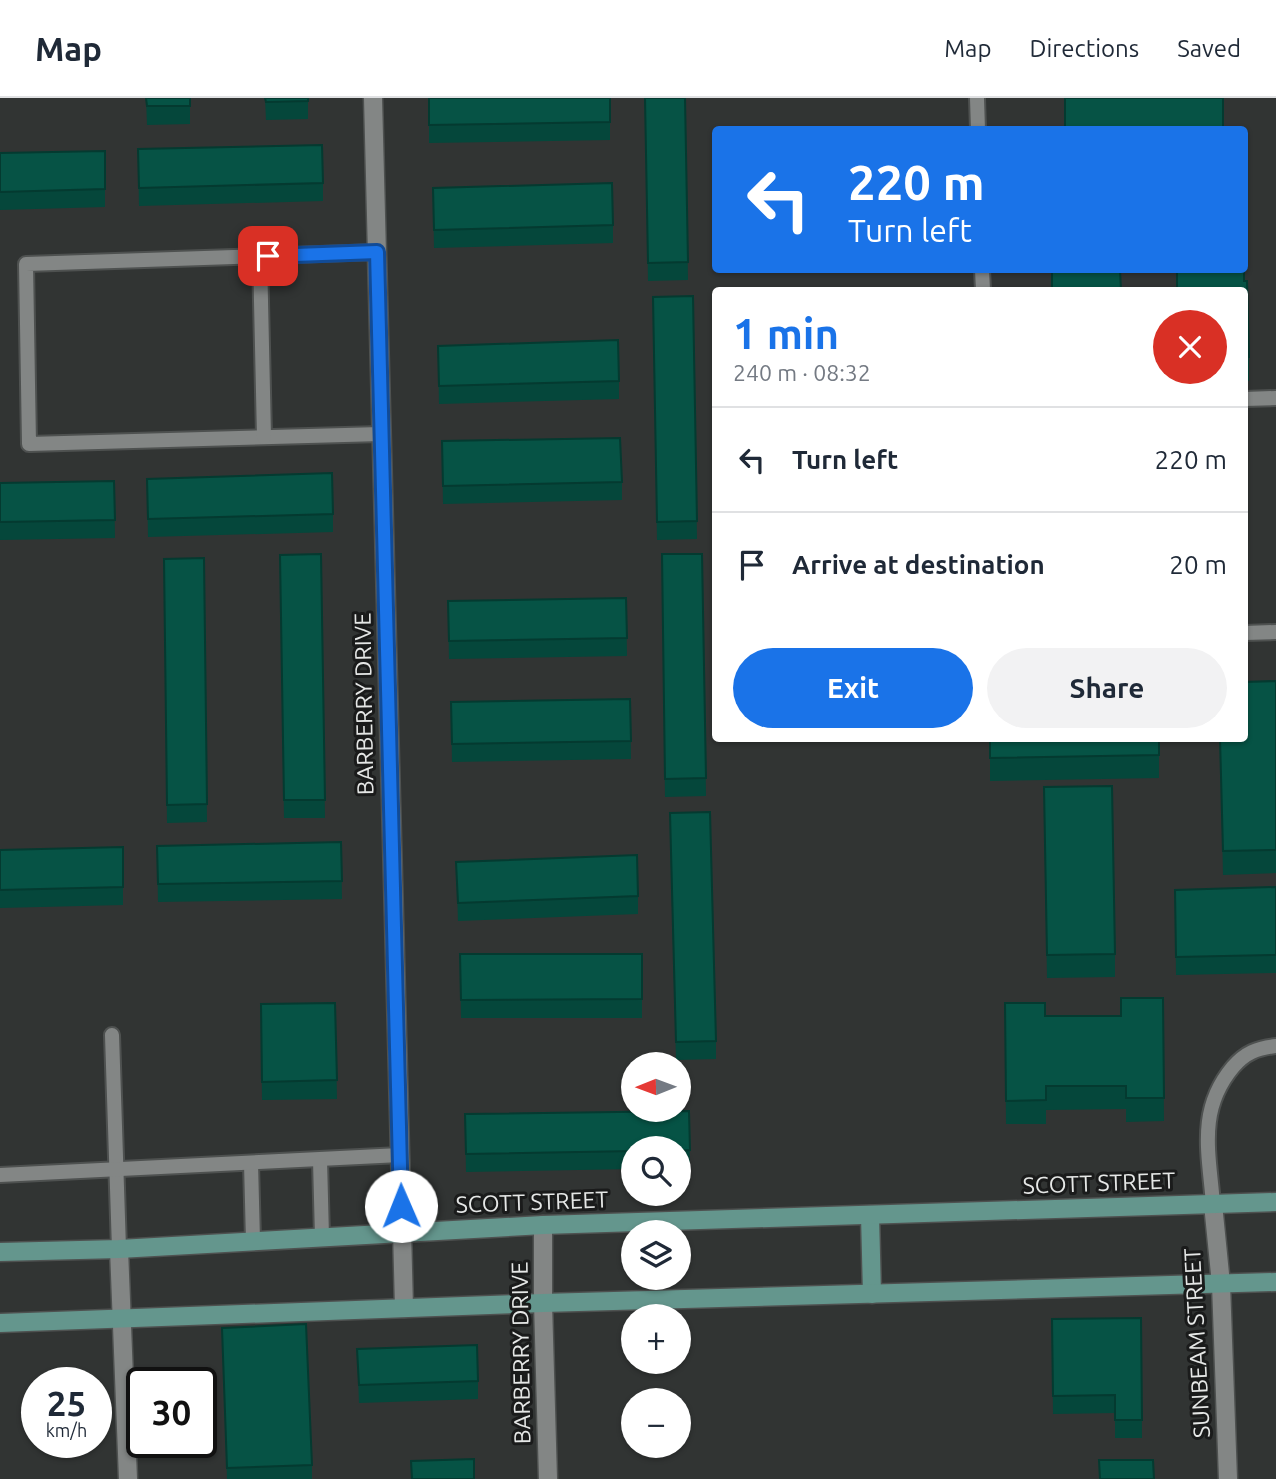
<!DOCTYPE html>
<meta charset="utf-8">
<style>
:root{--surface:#fff;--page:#f2f2f3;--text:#1f2937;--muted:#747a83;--line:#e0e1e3;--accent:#1a73e8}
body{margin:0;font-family:Ubuntu,sans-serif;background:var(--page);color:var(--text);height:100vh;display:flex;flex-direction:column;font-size:26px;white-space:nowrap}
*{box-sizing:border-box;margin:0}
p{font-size:23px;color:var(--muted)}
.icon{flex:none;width:38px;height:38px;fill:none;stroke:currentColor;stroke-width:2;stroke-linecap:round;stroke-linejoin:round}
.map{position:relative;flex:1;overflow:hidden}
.drawer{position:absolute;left:712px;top:189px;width:536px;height:455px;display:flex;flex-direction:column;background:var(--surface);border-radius:7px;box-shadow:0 2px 5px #0004}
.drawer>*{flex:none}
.hud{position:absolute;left:712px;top:28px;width:536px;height:147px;border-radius:7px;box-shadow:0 2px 5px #0004;background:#1a73e8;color:#fff;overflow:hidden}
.needle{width:46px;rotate:269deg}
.fabs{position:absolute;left:621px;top:954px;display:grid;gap:14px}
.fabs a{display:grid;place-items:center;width:70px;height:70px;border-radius:50%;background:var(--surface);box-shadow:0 2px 5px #0004;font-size:35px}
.speed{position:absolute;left:21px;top:1269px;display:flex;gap:14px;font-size:35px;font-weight:700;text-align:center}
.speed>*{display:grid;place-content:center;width:91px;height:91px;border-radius:50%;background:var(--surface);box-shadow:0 2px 5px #0004;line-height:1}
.speed small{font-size:18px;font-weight:400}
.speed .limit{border:4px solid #111;border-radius:10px;background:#fff;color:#111}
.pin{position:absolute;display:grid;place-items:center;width:60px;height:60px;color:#fff;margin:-30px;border-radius:14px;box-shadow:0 4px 10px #0006}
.me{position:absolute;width:77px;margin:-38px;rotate:359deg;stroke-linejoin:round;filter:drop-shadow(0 0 5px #0008)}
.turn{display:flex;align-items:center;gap:24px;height:147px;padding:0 21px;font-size:32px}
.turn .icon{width:91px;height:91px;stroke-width:2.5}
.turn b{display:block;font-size:49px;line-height:60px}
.round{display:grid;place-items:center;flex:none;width:74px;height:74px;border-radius:37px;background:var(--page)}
.overview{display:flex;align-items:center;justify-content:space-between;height:119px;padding:0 21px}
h1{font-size:42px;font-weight:600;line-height:52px;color:var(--accent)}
.cta{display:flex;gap:14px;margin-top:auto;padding:14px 21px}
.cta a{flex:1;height:80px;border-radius:42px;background:var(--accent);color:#fff;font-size:28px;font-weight:600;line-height:80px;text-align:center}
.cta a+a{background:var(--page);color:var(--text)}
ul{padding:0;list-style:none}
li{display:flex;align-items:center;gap:21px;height:105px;padding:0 21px;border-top:2px solid var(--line)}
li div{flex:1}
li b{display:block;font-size:26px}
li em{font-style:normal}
header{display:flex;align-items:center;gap:42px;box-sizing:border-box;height:98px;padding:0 35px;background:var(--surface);border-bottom:2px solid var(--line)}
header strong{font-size:33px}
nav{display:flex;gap:38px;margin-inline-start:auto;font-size:24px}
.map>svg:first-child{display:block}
</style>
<header>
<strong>Map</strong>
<nav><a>Map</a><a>Directions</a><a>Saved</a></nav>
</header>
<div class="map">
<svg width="1276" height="1381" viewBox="0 0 1276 1381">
<rect width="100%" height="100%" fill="#313433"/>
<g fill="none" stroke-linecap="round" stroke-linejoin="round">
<g stroke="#4e5150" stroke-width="18">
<g id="service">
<path d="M977 0 978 32"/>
<path d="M377 154 26 166 29 346 381 336"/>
<path d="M260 158 264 339"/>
<path d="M982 172 983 192"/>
<path d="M1244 301 1276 300"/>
<path d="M1244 535 1276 534"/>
<path d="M112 937 119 1151"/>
<path d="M320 1062 322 1139"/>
<path d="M251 1065 253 1143"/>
<path d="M0 1077 400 1057"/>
<path d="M1213 1106C1209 1055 1197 1012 1233 969 1245 955 1257 950 1276 948"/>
</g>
</g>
<g stroke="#4e5150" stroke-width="21">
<g id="minor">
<path d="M373 0 404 1210"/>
<path d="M1213 1106 1221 1186 1228 1381"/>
<path d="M543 1127V1205L548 1381"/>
<path d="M119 1151 128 1381"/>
</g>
</g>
<g stroke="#4e5150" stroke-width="21">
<g id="secondary">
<path d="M870 1117 872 1196"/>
<path d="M0 1154 119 1151 543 1127 1276 1104"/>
<path d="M0 1225 543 1205 1276 1184"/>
</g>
</g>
<use href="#service" stroke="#838685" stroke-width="14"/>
<use href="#minor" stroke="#838685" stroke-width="18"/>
<use href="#secondary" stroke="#64968d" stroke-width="18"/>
</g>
<g fill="#05473b">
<path d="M146 0H190V26L147 27Z"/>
<path d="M265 0H308V21L266 22Z"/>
<path d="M429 0H610V42L429 45Z"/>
<path d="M645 0H685L688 182 648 183Z"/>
<path d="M138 51 323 85V103L139 108Z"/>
<path d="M105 53V109L0 112V55Z"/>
<path d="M433 90 613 127V145L434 150Z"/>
<path d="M1244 192 1249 259V283H1244Z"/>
<path d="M693 198 697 441 657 442 653 199Z"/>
<path d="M438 248 619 283V301L439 306Z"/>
<path d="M442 343 622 384V402L443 406Z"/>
<path d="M147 381 333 416V434L148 439Z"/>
<path d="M114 383 115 440 0 442V385Z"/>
<path d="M321 456 325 720H284L280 457Z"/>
<path d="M662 456H702L706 698 665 699Z"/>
<path d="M204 460 207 724 167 725 164 461Z"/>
<path d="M626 500 627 558 449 561 448 503Z"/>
<path d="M1276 583V775L1223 777 1220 640H1244Z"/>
<path d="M630 601 631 661 452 664 451 604Z"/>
<path d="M990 640H1159V680L990 683Z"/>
<path d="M1044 713 1115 856V879L1047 880Z"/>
<path d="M670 733 716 943V961L676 962Z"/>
<path d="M341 744 342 801 158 804 157 748Z"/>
<path d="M123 749V807L0 810V752Z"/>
<path d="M456 764 638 798V816L458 823Z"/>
<path d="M1276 789V875L1176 877 1175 792Z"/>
<path d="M460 856H642V920H461Z"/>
<path d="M1163 900 1164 1023 1126 1024V1011L1046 1012V1026H1006L1005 905 1045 918H1121Z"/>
<path d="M335 905 337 1001 262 1002 261 906Z"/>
<path d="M689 1013 690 1070 679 1071V1050H634V1071L466 1074 465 1016Z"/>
<path d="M1141 1220 1142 1340H1115V1315L1053 1316 1052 1221Z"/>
<path d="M222 1230 312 1367V1381H227Z"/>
<path d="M357 1251 478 1283V1301L359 1305Z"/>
</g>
<g fill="#065345" stroke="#043a30" stroke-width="2">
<path d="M146 0H190V8H147Z"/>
<path d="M265 0H308V3L266 4Z"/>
<path d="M429 0H610V24L429 27Z"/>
<path d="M645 0H685L688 164 648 165Z"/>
<rect x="1065" y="0" width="158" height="32"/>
<path d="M322 47 323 85 139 90 138 51Z"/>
<path d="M105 53V91L0 94V55Z"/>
<path d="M612 85 613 127 434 132 433 90Z"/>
<path d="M1052 172H1120L1121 192H1052Z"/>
<path d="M1177 172H1244V183H1247L1249 259H1244V192H1177Z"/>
<path d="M693 198 697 423 657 424 653 199Z"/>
<path d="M618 242 619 283 439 288 438 248Z"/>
<path d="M620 340 622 384 443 388 442 343Z"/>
<path d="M332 375 333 416 148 421 147 381Z"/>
<path d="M114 383 115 422 0 424V385Z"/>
<path d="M321 456 325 702H284L280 457Z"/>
<path d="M662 456H702L706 680 665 681Z"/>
<path d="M204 460 207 706 167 707 164 461Z"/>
<path d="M626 500 627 540 449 543 448 503Z"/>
<path d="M1276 583V752L1223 753 1220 640H1244V584Z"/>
<path d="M630 601 631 643 452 646 451 604Z"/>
<path d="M990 640H1159V657L990 660Z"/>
<path d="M1112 688 1115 856 1047 857 1044 689Z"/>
<path d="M710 714 716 943 676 944 670 715Z"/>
<path d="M341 744 342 783 158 786 157 748Z"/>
<path d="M123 749V789L0 792V752Z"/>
<path d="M637 757 638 798 458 805 456 764Z"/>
<path d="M1276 789V857L1176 859 1175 792Z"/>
<path d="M460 856H642V901L461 902Z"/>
<path d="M1121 900H1163L1164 1000H1126V988H1046V1002L1006 1003 1005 905H1045V918H1121Z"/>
<path d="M335 905 337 982 262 984 261 906Z"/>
<path d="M689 1013 690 1052 679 1053V1050H634V1053L466 1056 465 1016Z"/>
<path d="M1141 1220 1142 1322H1115V1297L1053 1298 1052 1221Z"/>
<path d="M306 1226 312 1367 227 1370 222 1230Z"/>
<path d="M477 1247 478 1283 359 1287 357 1251Z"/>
<path d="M474 1361V1381H412L411 1363Z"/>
<path d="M1099 1362H1153L1154 1381H1100Z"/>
</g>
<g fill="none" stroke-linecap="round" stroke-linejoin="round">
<g stroke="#114b97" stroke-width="18">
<path id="route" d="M268 158 377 154 401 1108"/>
</g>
<use href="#route" stroke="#1a73e8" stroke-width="12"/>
</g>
<g text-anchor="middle" stroke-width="6" stroke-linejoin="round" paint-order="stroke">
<g font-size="23" fill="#e5e7e6" stroke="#1a1b1b">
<text transform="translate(364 606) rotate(-91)" y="8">BARBERRY DRIVE</text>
<text transform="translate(1099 1085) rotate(-2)" y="8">SCOTT STREET</text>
<text transform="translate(532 1104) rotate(-2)" y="8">SCOTT STREET</text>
<text transform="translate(1197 1245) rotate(-93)" y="8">SUNBEAM STREET</text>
<text transform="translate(521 1255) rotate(-91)" y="8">BARBERRY DRIVE</text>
</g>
</g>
</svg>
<div class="fabs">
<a><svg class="needle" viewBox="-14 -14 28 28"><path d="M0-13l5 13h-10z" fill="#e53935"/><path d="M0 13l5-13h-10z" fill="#747a83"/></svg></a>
<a><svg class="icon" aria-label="search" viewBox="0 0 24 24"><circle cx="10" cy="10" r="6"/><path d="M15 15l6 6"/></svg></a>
<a><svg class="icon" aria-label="layers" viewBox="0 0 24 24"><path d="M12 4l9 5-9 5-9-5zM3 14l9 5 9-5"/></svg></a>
<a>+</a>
<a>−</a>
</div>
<div class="speed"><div>25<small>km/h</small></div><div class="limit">30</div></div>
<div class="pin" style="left:268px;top:158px;background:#d93025"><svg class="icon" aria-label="arrive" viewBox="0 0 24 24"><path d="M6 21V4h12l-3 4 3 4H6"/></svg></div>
<svg class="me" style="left:401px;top:1108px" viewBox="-20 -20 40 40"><circle r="19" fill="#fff"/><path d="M0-13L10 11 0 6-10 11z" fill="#1a73e8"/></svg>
<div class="hud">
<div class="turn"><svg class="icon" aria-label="left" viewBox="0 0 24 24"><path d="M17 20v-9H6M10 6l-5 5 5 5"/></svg><div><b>220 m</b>Turn left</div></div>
</div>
<section class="drawer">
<div class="overview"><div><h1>1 min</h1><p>240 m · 08:32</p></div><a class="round" style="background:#d93025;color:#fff"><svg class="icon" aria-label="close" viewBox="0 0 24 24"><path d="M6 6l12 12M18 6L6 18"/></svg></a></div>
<ul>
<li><svg class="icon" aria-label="left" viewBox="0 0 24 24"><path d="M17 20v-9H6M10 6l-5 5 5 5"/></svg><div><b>Turn left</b></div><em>220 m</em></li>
<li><svg class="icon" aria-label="arrive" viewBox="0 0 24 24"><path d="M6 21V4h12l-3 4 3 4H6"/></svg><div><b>Arrive at destination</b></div><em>20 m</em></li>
</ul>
<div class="cta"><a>Exit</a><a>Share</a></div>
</section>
</div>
